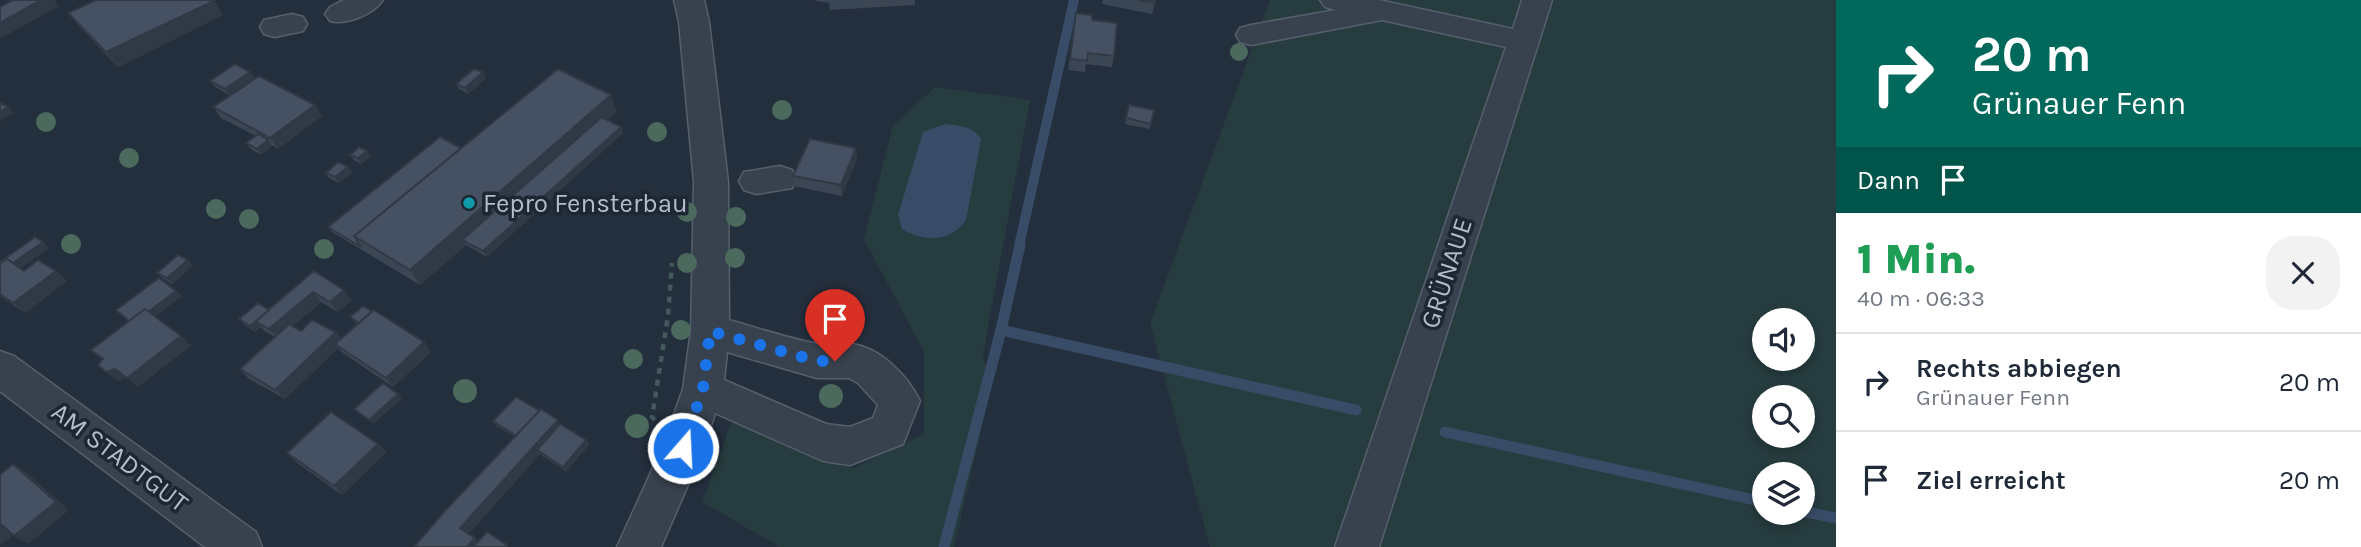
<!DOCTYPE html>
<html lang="de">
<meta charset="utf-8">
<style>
:root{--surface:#fff;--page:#f2f2f3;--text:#1f2937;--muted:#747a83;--line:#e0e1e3}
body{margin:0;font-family:Karla,sans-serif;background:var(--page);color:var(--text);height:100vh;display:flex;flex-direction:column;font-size:26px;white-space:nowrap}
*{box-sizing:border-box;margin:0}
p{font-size:23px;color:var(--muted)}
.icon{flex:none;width:38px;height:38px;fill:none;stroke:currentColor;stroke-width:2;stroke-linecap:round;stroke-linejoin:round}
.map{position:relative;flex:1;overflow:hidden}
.details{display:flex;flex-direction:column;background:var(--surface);width:525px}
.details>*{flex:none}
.hud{background:#00695c;color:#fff;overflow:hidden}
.fabs{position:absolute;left:1752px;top:308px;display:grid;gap:14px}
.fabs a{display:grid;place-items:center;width:63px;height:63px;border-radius:50%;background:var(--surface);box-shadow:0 4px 10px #0003;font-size:35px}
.pin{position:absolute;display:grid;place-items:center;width:60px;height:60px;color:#fff;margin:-72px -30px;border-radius:50% 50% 50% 0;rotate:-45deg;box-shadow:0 0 7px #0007}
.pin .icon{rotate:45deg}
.me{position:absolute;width:77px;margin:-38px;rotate:19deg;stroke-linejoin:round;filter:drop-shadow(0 0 5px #0008)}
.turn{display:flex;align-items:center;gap:24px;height:147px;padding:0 21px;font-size:32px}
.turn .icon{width:91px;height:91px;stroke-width:2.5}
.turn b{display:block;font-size:49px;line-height:60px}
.then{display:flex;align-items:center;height:66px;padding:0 21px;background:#0003;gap:14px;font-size:26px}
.round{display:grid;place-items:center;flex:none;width:74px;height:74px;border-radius:28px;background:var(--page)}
.headline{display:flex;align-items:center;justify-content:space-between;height:119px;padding:0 21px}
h1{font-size:42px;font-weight:800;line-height:52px;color:#1e9e55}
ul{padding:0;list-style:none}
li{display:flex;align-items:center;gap:21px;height:98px;padding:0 21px;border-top:2px solid var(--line)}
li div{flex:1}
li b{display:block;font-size:26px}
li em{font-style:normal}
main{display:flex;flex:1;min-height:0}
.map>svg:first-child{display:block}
</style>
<main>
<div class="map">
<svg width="1836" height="547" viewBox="0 0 1836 547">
<rect width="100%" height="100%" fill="#242f3e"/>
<g fill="#263c3f" fill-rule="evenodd">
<path d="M1270 0H1527L1343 547H1210L1150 323Z"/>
<path d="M1545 0H1836V547H1377ZM1764 320H1802V359H1764ZM1764 397H1802V436H1764ZM1764 474H1802V513H1764Z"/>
<path d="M935 87 1030 100 983 354 990 392 954 547H780L702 502 733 418 854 468 924 434V352L864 239 893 126Z"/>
</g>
<path fill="#394c67" d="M945 124C960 126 973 126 981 139L966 220C951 242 925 243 902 229L898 215 923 132Z"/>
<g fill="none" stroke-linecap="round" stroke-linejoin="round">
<path stroke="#394c67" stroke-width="10" d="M1019 246 1074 0"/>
<g stroke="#394c67" stroke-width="11">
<path d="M1001 330 1356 410"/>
<path d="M1445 432 1764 502"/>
<path d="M1802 511 1836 518"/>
<path d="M944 547 1001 330 1020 245"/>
</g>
<g stroke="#565f6c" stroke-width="3">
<g id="minor">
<path d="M344 0H383C373 15 346 25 330 21L325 14 330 7Z"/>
<path d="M674 0H704L709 22 728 182 729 320C757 328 785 337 813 343 825 346 839 343 851 344 880 347 908 376 920 401L903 444 850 465 823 461 715 413 704 448 661 547H617L662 448 683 389 691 331 694 182 679 22ZM727 352 817 378H849L858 383 878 405 873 418 850 427 826 424 724 380Z"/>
<path d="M1320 0H1379L1513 29 1522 0H1552L1379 547H1335L1506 47 1382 20 1251 45 1240 42 1236 35 1240 28 1251 25 1336 10 1325 7Z"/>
<path d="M292 14 303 17 307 24 303 31 275 37 264 34 260 27 264 20Z"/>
<path d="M780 166 792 170 797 179 792 188 756 194 744 190 739 181 744 172Z"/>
<path d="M0 351 14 356 256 532 262 547H205L0 391Z"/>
</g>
</g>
<path stroke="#44595c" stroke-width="4.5" stroke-dasharray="6 6" stroke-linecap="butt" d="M655 420 652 417 668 316 672 263"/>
<use href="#minor" fill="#38414e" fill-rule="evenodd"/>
</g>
<g fill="#4b6a5d">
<circle cx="1239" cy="52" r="9"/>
<circle cx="782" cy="110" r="10"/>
<circle cx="46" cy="122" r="10"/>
<circle cx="657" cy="132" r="10"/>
<circle cx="129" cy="158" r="10"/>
<circle cx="216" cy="209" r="10"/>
<circle cx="687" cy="212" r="10"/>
<circle cx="736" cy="217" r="10"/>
<circle cx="249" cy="219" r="10"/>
<circle cx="71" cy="244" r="10"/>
<circle cx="324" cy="249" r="10"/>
<circle cx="735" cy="258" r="10"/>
<circle cx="687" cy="263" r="10"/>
<circle cx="681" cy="330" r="10"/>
<circle cx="633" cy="359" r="10"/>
<circle cx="465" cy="391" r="12"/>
<circle cx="831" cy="396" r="12"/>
<circle cx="637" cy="426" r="12"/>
</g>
<g fill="#3b4654">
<path d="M812 0H915V5L830 10 829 3Z"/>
<path d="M1103 0H1156L1152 14 1102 4Z"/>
<path d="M68 13 223 15 118 67 80 27Z"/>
<path d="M1076 13 1092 20 1114 56 1112 67 1086 64 1085 72 1068 70Z"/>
<path d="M250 72 254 78 229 95 215 87 210 81Z"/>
<path d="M486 78 468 94 459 89 456 84Z"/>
<path d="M1129 105 1154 110 1150 129 1125 124Z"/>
<path d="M213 107 322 116 278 149 272 145 261 155 251 149 246 143 256 136 221 118Z"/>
<path d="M617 112 607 120 621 127 623 133 487 257 466 245 420 285 332 232 328 227 461 148Z"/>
<path d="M350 155 371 156 361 164 354 160Z"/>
<path d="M857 158 842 196 794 186 793 176Z"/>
<path d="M348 167 352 173 339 183 329 178 326 173Z"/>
<path d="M49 248 20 268 24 271H56L67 281 25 313 0 296V262Z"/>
<path d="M188 260 193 266 172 284 162 278 157 273Z"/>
<path d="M314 271 352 300 338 312 321 302 293 326 301 331 336 332 341 338 357 324 350 317 424 342 431 352 393 387 343 353 338 348 285 399 249 379 240 369 275 337 264 331 261 327 255 332 244 324 239 319 269 310Z"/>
<path d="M558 420 560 424 586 440 589 445 566 471 540 454 468 534 478 542 507 545 508 547H414L515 437 497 426 493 421Z"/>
<path d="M378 444 386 452 342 495 296 462 287 453Z"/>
</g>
<g fill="#303945">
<path d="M41 0H54L59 6 0 39V23Z"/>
<path d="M214 1 223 15 118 67 106 52Z"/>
<path d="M250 72 254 78 229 95 225 89Z"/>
<path d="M483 72 486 78 468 94 465 88Z"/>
<path d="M611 95 617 112 468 243 462 240 466 245 420 285 410 270Z"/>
<path d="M315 105 322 116 278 149 270 138Z"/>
<path d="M8 107 13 113 0 121V112Z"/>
<path d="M621 127 623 133 487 257 483 251Z"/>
<path d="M268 140 272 146 261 155 257 149Z"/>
<path d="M856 148 857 158 842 196 841 185Z"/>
<path d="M367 151 371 156 361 164 358 158Z"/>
<path d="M348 167 352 173 339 183 335 177Z"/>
<path d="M43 242 49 248 0 283V273Z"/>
<path d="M188 260 193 266 172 284 167 278Z"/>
<path d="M56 271 67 281 25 313 13 303Z"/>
<path d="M344 290 352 300 338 312 330 302Z"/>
<path d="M176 291 182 296 139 329 133 324Z"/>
<path d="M313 292 321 302 278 339 269 329Z"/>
<path d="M256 322 261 327 255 332 250 326Z"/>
<path d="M336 332 344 342 335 344 338 348 285 399 275 390Z"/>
<path d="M181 336 191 346 138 387 127 378Z"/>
<path d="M424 342 431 352 393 387 386 378Z"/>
<path d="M115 369 126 378 118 381 106 372Z"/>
<path d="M398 394 402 399 373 424 369 420Z"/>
<path d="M558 420 563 429 537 450 540 454 467 536 460 528Z"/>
<path d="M586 440 589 445 566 471 563 467Z"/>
<path d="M378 444 386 452 342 495 334 486Z"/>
<path d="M13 464 27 473 69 510 28 544 14 536Z"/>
<path d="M2 525 16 533 0 546V527Z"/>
<path d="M475 538 482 546 481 547H467Z"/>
</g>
<g fill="#455162" stroke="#303945" stroke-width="2">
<path d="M13 0H41L0 23V7Z"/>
<path d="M96 0H213L214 1 106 52 68 13Z"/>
<path d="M1138 0H1156L1155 3Z"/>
<path d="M1076 13 1092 15V20L1117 23 1114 56 1088 53 1087 61 1070 59Z"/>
<path d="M235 64 250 72 225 89 210 81Z"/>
<path d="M474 69 483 72 465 88 456 84Z"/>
<path d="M558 69 611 95 410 270 354 236Z"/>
<path d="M259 76 315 105 270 138 213 107Z"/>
<path d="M0 103 8 107 0 112Z"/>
<path d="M1129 105 1154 110 1151 124 1126 118Z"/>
<path d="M602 117 621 127 483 251 462 240Z"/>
<path d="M258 134 268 140 257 149 246 143Z"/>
<path d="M440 137 461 148 354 236 361 247 328 227Z"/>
<path d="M810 139 856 148 841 185 793 176Z"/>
<path d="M359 147 367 151 358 158 350 155Z"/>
<path d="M338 162 348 167 335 177 326 173Z"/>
<path d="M35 237 43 242 13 263 7 259 0 264V262Z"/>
<path d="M178 255 188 260 167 278 157 273Z"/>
<path d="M7 259 24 271 38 260 56 271 13 303 0 294V264Z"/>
<path d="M314 271 344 290 330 302 313 292 269 329 255 321Z"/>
<path d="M159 278 176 291 148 312 145 309 129 321 116 310Z"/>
<path d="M258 303 269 310 250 326 239 319Z"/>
<path d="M363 306 372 311 359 323 350 317Z"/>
<path d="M145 309 181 336 127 378 115 369 106 372 98 365 103 359 91 350Z"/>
<path d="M374 310 424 342 386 378 335 344Z"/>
<path d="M312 320 336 332 275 390 240 369 289 324 301 331Z"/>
<path d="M383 383 398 394 369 420 354 409Z"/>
<path d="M516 397 540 411 516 436 493 421Z"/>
<path d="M541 409 558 420 460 528 475 538 467 547H414L445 511Z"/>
<path d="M331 412 378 444 334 486 287 453Z"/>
<path d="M560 424 586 440 563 467 537 450Z"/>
<path d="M13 464 56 502 14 536 2 525 0 527V475Z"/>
<path d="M487 532 507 545 505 547H473Z"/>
</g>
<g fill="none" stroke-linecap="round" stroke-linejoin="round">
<path stroke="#1a73e8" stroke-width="12" stroke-dasharray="0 21.6" d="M683 448 703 389 710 331 817 361H835"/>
</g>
<circle fill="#0f9aa8" stroke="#1d2633" stroke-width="2.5" cx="469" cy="203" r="7"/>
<g text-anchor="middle" stroke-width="7" stroke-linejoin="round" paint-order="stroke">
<g font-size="26" fill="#b4bcc9" stroke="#1d2633" text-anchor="start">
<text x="483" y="212">Fepro Fensterbau</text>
</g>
<g font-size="26" fill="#b4bcc9" stroke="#1d2633">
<text transform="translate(1446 273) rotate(-72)" y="9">GRÜNAUE</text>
<text transform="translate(120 457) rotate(37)" y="9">AM STADTGUT</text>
</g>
</g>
</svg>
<div class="fabs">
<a><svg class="icon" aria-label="sound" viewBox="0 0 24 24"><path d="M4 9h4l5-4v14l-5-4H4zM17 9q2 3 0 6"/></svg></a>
<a><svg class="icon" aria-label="search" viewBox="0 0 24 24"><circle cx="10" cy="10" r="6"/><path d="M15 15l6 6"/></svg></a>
<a><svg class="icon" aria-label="layers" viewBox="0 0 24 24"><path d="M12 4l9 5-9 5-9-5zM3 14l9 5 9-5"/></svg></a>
</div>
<div class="pin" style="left:835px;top:361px;background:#d93025"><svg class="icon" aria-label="arrive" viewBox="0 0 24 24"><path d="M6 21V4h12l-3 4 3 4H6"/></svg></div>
<svg class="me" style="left:683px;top:448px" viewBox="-20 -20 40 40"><circle r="17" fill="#1a73e8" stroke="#fff" stroke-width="3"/><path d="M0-11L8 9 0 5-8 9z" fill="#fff"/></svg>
</div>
<section class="details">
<div class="hud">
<div class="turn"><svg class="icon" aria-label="right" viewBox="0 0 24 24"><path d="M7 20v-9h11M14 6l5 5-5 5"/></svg><div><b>20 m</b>Grünauer Fenn</div></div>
<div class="then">Dann<svg class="icon" aria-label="arrive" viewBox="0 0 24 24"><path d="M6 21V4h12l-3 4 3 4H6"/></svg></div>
</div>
<div class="headline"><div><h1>1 Min.</h1><p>40 m · 06:33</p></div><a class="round"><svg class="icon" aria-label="close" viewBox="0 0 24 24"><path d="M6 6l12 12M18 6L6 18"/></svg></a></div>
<ul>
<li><svg class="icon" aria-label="right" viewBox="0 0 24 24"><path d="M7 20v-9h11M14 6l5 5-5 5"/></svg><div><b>Rechts abbiegen</b><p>Grünauer Fenn</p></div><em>20 m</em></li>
<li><svg class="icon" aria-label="arrive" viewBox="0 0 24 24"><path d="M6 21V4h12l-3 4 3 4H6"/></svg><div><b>Ziel erreicht</b></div><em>20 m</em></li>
</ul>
</section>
</main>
